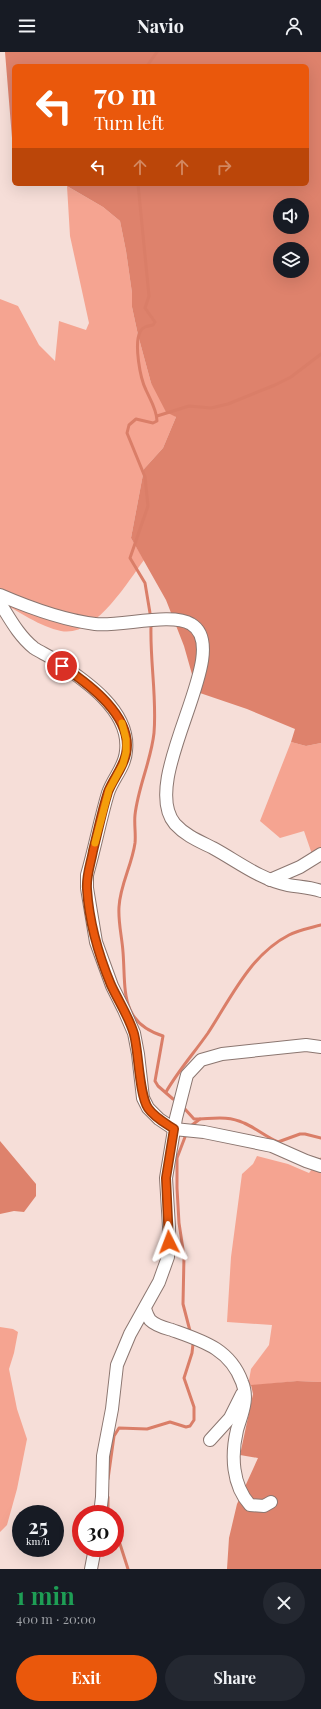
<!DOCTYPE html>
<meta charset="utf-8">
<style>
:root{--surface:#171b24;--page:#242831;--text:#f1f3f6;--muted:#9ea1a6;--accent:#ea580c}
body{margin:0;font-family:"Playfair Display",serif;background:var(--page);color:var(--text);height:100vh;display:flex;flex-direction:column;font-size:15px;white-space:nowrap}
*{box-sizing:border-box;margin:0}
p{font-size:13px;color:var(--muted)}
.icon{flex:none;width:22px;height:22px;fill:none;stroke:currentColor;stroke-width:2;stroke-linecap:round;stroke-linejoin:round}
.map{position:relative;height:1517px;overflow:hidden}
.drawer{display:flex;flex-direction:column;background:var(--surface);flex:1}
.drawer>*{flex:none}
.banner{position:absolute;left:12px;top:12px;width:297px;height:122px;border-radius:6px;box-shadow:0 4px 16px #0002;background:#ea580c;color:#fff;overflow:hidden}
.buttons{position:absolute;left:273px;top:146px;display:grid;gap:8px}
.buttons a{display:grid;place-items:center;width:36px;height:36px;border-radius:50%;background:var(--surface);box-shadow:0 4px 16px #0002;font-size:20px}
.speed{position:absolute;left:12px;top:1453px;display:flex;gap:8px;font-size:20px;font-weight:700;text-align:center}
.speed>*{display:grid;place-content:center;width:52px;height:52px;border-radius:50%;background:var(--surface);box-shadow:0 4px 16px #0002;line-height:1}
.speed small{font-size:10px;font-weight:400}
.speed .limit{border:6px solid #d22;background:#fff;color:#111}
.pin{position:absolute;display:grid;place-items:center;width:34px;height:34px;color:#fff;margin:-17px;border:2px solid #fff;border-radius:50%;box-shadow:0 1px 4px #0007}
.me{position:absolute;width:44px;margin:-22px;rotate:357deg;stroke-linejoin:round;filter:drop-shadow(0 0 3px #0008)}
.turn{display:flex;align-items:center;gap:14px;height:84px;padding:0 16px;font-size:18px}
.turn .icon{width:52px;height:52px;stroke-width:2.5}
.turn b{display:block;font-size:28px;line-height:34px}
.lanes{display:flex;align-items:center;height:38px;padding:0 16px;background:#0003;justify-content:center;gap:20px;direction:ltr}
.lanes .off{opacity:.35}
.round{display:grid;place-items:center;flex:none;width:42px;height:42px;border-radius:21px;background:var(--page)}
.summary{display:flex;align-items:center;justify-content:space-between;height:68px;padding:0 16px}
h1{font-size:24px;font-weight:700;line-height:30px;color:#1e9e55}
.button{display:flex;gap:8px;margin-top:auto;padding:8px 16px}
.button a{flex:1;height:46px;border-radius:24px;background:var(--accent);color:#fff;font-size:16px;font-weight:700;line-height:46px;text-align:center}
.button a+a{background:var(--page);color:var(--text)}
header{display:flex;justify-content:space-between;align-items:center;height:52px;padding:0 16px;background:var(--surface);font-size:18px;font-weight:700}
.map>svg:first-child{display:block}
</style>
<header><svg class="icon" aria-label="menu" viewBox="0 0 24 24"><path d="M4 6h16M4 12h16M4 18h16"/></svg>Navio<svg class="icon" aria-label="person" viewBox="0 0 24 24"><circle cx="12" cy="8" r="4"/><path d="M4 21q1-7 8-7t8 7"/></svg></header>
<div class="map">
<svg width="321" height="1517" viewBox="0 0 321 1517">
<rect width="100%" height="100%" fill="#f6ded8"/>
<g fill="#f5a491">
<path d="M67 134 103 155 120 169 126 199 132 241V255L138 283 151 331 176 365 163 396 144 417 131 486 144 508C127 531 94 586 61 579 41 575 17 559 0 549V247L18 254 39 293 55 309 59 269 86 278 89 271 70 184Z"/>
<path d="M291 690 306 694 321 691V803L314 808 304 779 280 786 260 769Z"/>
<path d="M257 1104 288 1112 309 1121 321 1105V1330L297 1329 248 1334 251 1317 269 1293 272 1273 227 1270 231 1205 242 1122 253 1112Z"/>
<path d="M0 1275 13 1277 18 1280 14 1301 9 1317 17 1357 27 1387 17 1437 7 1473 0 1480Z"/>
</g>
<g fill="#de826c" fill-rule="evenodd">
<path d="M5 0H321V691L306 694 291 690 295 677 247 657 197 640 184 594 166 548 131 486 144 417 163 396 176 365 166 360 151 331 138 283 132 255V241L126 199 120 169 103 155 67 134 66 132H307V14H14V86H12ZM280 153H302V175H280ZM280 197H302V219H280Z"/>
<path d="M0 1089 36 1132V1144L24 1160 14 1159 0 1162Z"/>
<path d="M297 1329 321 1330V1517H227L229 1486 237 1452 258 1406 240 1403 253 1342 251 1333Z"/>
</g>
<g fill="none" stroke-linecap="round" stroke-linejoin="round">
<g stroke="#da7e68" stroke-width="3">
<path d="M147 14 157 0"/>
<path d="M138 132 149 244 145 256 155 270 153 273C147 274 142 275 140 280 134 292 140 326 146 338 150 347 157 358 157 369L153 371 136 367 129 373 127 381 145 425 148 454 130 506 145 531 150 561"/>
<path d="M157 364 189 354 211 356 228 352 275 333 291 325 321 302"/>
<path d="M151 575C150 610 157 646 154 681 151 709 138 735 135 763 134 772 136 782 135 791 132 813 120 833 119 855 118 870 122 885 123 900 126 938 119 970 163 984L155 1029 158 1034 173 1047"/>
<path d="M166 1040C178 1019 194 1001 208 981 231 946 250 903 289 883 299 878 310 876 321 873"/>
<path d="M184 1056 194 1067C212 1067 227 1063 244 1071 256 1076 266 1085 278 1090L300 1082H305L321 1086"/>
<path d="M192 1073 200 1067"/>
<path d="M185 1085 177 1106V1136L179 1171 184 1204 183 1252 190 1279"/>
<path d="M108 1427 114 1384 119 1376 147 1377 170 1370 186 1375 190 1374 194 1368V1355L184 1326 192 1301 193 1292"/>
<path d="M108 1445V1462"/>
<path d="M115 1486 120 1492 128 1517"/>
</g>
<g stroke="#8b7670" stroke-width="14">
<g id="street">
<path d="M0 543C30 556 62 568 95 572 119 575 172 560 191 572 236 598 137 727 175 772 186 784 199 789 213 796 237 809 261 828 288 833 300 835 310 835 321 839"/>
<path d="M0 551C10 567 19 584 34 596 40 600 47 603 53 607 83 627 131 658 126 699 125 715 113 726 108 741 100 768 95 795 87 823V836L96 890 112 934 124 958 134 981 138 1002 143 1046 148 1056 159 1067 174 1077 204 1080 272 1094 306 1109 321 1114"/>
<path d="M270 828 300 815 321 802"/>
<path d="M145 1257C146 1260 148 1265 150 1268 156 1274 165 1276 172 1278 203 1289 230 1297 242 1330 249 1347 242 1361 237 1378 231 1403 232 1433 250 1453L264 1454 271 1450"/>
<path d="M210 1388 230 1366 242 1342"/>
<path d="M100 1462 102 1445 103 1404 112 1357 117 1313 130 1282 159 1230 168 1205 169 1175 166 1126 176 1066 187 1023 201 1008 222 1002 306 993 321 995"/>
<path d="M91 1517 95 1496"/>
</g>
</g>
<use href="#street" stroke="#fff" stroke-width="12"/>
</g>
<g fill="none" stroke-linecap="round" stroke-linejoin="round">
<g stroke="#983908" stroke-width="10">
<path id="route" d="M62 614C89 632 134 665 126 702 123 716 113 727 108 740 102 759 98 779 93 799 91 811 86 823 87 837 89 869 99 904 111 933 119 950 129 965 134 982 139 1002 139 1042 148 1056 154 1065 165 1071 174 1077L166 1126 169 1190"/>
</g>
<use href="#route" stroke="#ea580c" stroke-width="7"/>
<path stroke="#f59e0b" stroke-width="7" d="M95 791 109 738 123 712 126 700V687L122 671"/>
</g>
</svg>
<div class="buttons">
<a><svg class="icon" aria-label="sound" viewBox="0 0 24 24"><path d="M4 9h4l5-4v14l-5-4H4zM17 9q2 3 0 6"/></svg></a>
<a><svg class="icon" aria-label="layers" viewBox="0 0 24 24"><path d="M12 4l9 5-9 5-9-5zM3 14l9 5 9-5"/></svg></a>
</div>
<div class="speed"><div>25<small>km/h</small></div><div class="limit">30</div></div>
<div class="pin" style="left:62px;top:614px;background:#d93025"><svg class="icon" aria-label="arrive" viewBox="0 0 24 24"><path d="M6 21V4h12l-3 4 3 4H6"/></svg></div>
<svg class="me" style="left:169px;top:1190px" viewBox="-20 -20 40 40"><path d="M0-17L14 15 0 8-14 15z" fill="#ea580c" stroke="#fff" stroke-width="4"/></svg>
<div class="banner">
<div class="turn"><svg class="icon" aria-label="left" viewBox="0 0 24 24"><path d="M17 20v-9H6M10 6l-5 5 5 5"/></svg><div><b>70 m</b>Turn left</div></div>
<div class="lanes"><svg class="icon" aria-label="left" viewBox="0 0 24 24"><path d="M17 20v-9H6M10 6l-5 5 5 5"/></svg><svg class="icon off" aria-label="ahead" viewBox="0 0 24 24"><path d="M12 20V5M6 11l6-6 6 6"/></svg><svg class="icon off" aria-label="ahead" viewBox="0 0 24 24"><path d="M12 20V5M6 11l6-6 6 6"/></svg><svg class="icon off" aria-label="right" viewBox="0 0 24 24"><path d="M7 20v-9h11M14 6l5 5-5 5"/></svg></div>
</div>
</div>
<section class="drawer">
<div class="summary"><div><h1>1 min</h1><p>400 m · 20:00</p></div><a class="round"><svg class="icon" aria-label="close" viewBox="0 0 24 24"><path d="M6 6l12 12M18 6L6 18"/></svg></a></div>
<div class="button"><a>Exit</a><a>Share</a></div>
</section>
